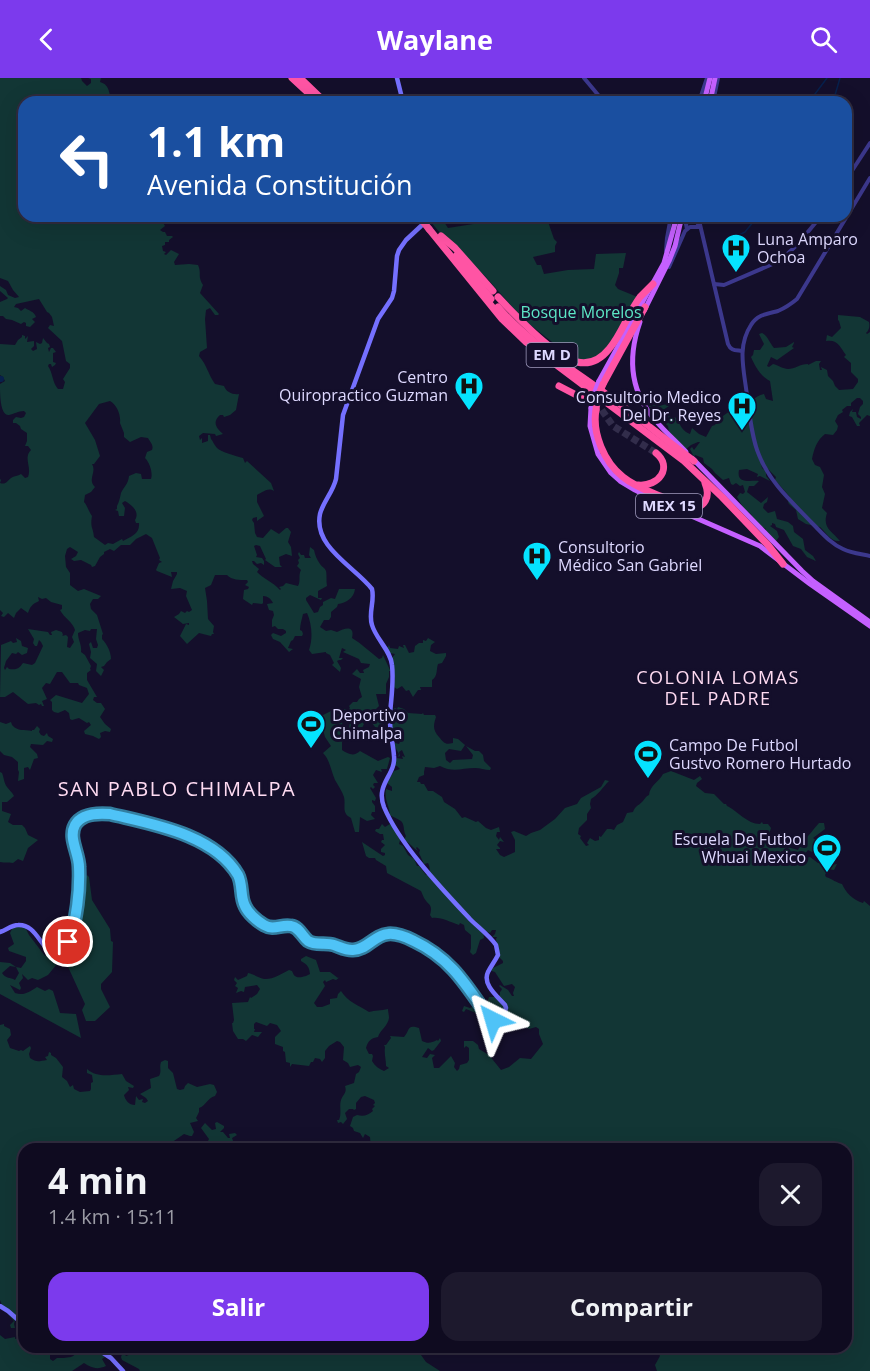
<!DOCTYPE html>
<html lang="es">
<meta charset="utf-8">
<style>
:root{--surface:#0f0b20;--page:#1d192d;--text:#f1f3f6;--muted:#9b9ba5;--line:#2f2b3e;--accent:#7c3aed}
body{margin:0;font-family:"Open Sans",sans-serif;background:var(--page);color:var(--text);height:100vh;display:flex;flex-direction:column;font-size:22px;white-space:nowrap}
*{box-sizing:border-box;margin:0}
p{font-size:20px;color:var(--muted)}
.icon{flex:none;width:33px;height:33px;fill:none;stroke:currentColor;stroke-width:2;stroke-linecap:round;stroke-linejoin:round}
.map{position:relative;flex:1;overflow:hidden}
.details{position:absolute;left:18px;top:1065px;width:834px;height:210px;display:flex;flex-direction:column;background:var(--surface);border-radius:18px;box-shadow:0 6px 24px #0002,0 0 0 2px var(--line)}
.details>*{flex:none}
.hud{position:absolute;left:18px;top:18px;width:834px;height:126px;border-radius:18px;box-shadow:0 6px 24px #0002,0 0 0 2px var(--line);background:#1a4fa0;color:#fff;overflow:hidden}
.pin{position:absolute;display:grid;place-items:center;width:51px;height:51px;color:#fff;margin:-26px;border:3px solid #fff;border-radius:50%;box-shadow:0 2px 6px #0007}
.me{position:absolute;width:66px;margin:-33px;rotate:320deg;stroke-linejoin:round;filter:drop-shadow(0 0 4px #0008)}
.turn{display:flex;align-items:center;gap:21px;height:126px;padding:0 30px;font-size:27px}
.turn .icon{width:78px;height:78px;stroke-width:2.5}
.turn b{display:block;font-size:42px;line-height:51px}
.round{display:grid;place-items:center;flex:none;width:63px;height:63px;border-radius:18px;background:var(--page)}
.summary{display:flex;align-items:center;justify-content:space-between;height:102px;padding:0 30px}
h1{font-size:36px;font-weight:700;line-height:45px}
.action{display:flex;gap:12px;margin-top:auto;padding:12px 30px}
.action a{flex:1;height:69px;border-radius:18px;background:var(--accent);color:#fff;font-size:24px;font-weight:700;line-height:69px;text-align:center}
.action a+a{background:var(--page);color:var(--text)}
header{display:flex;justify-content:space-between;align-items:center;height:78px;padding:0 30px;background:var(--accent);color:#fff;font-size:27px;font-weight:700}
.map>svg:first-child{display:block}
</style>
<header><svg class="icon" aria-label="back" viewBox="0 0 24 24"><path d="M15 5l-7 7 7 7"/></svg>Waylane<svg class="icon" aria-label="search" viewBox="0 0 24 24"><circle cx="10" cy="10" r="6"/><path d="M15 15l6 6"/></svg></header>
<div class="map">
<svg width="870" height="1293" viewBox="0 0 870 1293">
<rect width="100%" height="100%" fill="#140f2b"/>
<g fill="#123635" fill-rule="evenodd">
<path d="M0 0H81L82 3 87 8 91 5V1L88 0H101L100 4C111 7 108 17 113 24H24V138H158L161 141 165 148 160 152 163 154H165L167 158H172L173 159 169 162V164H165V167L162 168 163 173 166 174 164 176 166 177 171 172 179 176 174 184 175 187 189 186 198 187C202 196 197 197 203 207L200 215 219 236 218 237H215L210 230 206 232 205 241 207 270 200 274 199 278C207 287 208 296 215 306L224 308C226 314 233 317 239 316L236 332 230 337 224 339 223 337H220C212 344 216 350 223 356L216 358 215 356 203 355 199 358 200 362 202 360V365L208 363V357H210L211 361C213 363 214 367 217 370 221 374 236 378 243 380L245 385 247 383 271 405 274 413C268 409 263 414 257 417V424L264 438 257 443V439L253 440 252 442 254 445 255 455 257 459 263 460 271 451 279 456 286 450H288L291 454 288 464 291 469 292 478 286 476 279 479 280 487 282 489H275L265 482 266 481 260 468 256 467 254 468 257 477 256 479 262 480 264 483V487L261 485 257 486 254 483H252L253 486 259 491 257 494C264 501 273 504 280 512L281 511 279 509 283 508 286 505 298 508C301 503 298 497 301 492L297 488 299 485 298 482 300 480 298 476 299 474 301 477H304L305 480H311L309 477 310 469 314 472C315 477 317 482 320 486 322 489 325 490 326 493 327 497 326 503 327 508L318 513V520H322L321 522 310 517 306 520V522L314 535 318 534 320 529 323 527V524L331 520 335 521 339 511H355C354 520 346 525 338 526L337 529 331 534V539L329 542H324L320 549 326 553 331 552 337 554C345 550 355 547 352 560 362 566 370 574 379 581L382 580 383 577 390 592 392 580 395 576 390 575 385 568 388 569 389 567 390 570 398 571 399 568 404 570 403 567H405L409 575 414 574 415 568 419 565H423V562L426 563 428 560 435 564 431 567 430 573 436 576 446 575V578L442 585 438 586C436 592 438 598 432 602V609H420L421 612H418L413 619 409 612 406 613 402 608 397 611 394 609 395 600 391 593H389V599L386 606V616H376L379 628 375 632 378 636 382 635 384 637V648L376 650 371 644 365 645 363 641 361 642H358L359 639 357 638 354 644 358 647 362 644 364 646 361 652 362 654 373 653 376 656 375 660 367 663 358 662 357 660 350 661 342 664V672C348 676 354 679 360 673L378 683 388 679 390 680 387 691H381L382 694 376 692 373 697 378 705H374L373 707 375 709 373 711 371 709 370 710 376 720 375 723 372 722V724L375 728V734H372L371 737 375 741 367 743 360 739 359 754H355L351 740C341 735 346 728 344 719 342 713 338 707 335 702 331 693 330 682 323 675L331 668 325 659 320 640 321 638 331 633 333 630 336 629 335 635 341 636 340 637 343 639C342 644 341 646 345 650L346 649 348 652H352L351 650H349L350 643 348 640 346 641 344 637V631L348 632 350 630 349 628 353 624H357L359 621 362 619 359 609 361 601 352 596 357 591 360 595H364L363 592 369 589 370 586 361 585 359 581 343 574 346 572 342 570 339 580H343L341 582H339L337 583 341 590 340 594 332 587 334 585 330 577 326 575V574L312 576 309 572C313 561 312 546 307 535L303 536C302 541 300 546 300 552L302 553 303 556 302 558H295L293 562 291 563 288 570 293 571 289 574 280 564 273 561 271 557 273 555 281 558 286 555V553L283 551H278L275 548 272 549V542L274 537 273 533 269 532 267 526 273 525C271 521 268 518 263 518V525L262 526 253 525 252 527 243 521 244 512 248 511 249 509 245 507 248 504 247 502C239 502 232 502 227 497H215L211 507 205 510 207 523 208 541 214 548 213 554 214 556H212L211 558 199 555 187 566 180 558 186 546 189 547V545L183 546 174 539 179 536 181 533 185 535 187 533 189 534 192 532 186 518 187 513 180 510 171 511 173 503 177 496V494H171L172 499 157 493 156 492 159 485 162 484 159 482 160 480 152 460 146 456 136 461 130 467H121L114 473 110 471 104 474V476L100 479 95 488 92 489 91 487 81 482 74 483 71 481 76 478 78 474 70 469 67 471 65 478 66 489 70 495V507L78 513 84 511 101 518 98 521H93L90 526 91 531 97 537 103 556 102 557V561C107 566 111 574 111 581L107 584 104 588 101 589 104 592 101 598 96 593 97 586 90 580 91 574 89 566 91 564 93 570H97L98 567 96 561 97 551H91L90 553 85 552 78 555C78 562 82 567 81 574L85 577 91 588 90 591 91 592 87 595V602L97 619H94L93 622 97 625H101L105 631 100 639 105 646 111 651 110 654 105 653 100 655 101 659 99 661 93 658 85 656 84 653 91 647 89 644 87 645 79 640 72 642 70 641 69 635 65 632 58 635 54 634 52 632V624L50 622 56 617 82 625 89 616 87 610 79 607 78 605H70L62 594H57L50 606 46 605 42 610 47 621 42 623 44 628H42L41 626 39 627 36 625 28 626 13 614 5 619H0L1 567 11 563 13 565 17 564 16 560 21 563 22 568 28 570 27 575 22 577 18 574 16 576 12 575 6 583 4 590 5 592 7 589 9 591C16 592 19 591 23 585L32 587 35 585 43 568 41 564 39 562 37 568H35L33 565 34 561 28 551 48 554 50 557H52L51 554 56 552 62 554 63 557 62 558 66 557 68 559 67 569 70 570 74 564 72 559 75 552C73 544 64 540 60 532L62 531V527L51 524 46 520 42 521 38 519 39 523C32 526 30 529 28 535L21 530 16 535 14 540 8 535 4 539 1 538 3 535 0 532V401L1 402 0 405C6 407 7 403 11 400 14 398 18 398 21 396L25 400 28 399C32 389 23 380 31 372L28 368H25L27 363V355L21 351 20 348 16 345H13V342L16 339 21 340 24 339 26 335 24 333C18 333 14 336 9 337 0 338 0 316 0 306L5 303 3 299 0 297V266L15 267 18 262 22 259V257L25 258V261L28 258 27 264 34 263V268L31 271 33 273 37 271 36 264 40 266 42 265 43 260 47 265 49 266 50 269 48 270 49 274 51 270H53L56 274 53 275V284L56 285 55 287 52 289 51 286H49L48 288C53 295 52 304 58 311H63L65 304 63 301 70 290V286L66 283 62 263 48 250 50 247 54 248 52 239 49 235 47 234 39 221 16 226 14 229 18 230 21 233 25 230C29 233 34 233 36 239L32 241 35 244 30 249 26 248V245L24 244 21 246 12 242 6 241 3 238H0V224L7 221 8 220 0 213V208L6 212 8 217 15 220 19 219 13 212 8 203 0 200ZM110 323C117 327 121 337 120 345L124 355V359L130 364 141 359 148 360C150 364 154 367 152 372L147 374 145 380C150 385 153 395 151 401H142L141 396 136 395 129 398C128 407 124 408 121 415 120 420 119 424 117 428V431L115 432 118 433 119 438H124L125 430 122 425 125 423C132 427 140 434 135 442L136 445H139C140 456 131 458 123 463L122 461 113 466 108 465 105 467 94 459C93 449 90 450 92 438 89 434 87 427 84 424L85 417 91 414 95 409C87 401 97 395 92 386H94L100 378 95 362 85 345 99 326Z"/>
<path d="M440 138 448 150 525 138 526 139 546 138 554 161 557 164 555 168V174L533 179 537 187H541L544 196 568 192 594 191 596 176 626 175 623 190H619V195L615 207 618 211 640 220 604 276 585 283 571 279 523 241 485 198 445 161 431 144 436 139Z"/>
<path d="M838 237 860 239 869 244C870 249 869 252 866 255L867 256 870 254V338L867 337 859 345 860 348H857L852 339 849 338 850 334 853 331 852 334H856L857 339 861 341V339L858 336 860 329 863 326V323L860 320H857L851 325V328H847L842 332 843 334 838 337 835 343 838 348 837 352 833 357 825 356C817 362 814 371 812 381L815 387 820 389 824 397 822 409 825 416 822 430 827 435C822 450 832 453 840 463 830 464 826 454 820 449L806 446 798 441 796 432 789 426 788 424 790 419 775 402 776 399 761 384 762 390 766 393V398L770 403 760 398 757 399 758 396 747 391 739 392C736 407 751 402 759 403L754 408H749L747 414 761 425 768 419 767 424 764 426 763 430 768 435 775 433 777 441 788 444 793 448 794 454 803 461 805 472 813 478 816 483 807 479 801 471 793 468 784 452 776 449 775 446 772 445V447L770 448 777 453 779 459 776 463 766 456V451L755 445 751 436 744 431 737 419 740 415 743 416 745 414 743 407 740 408 736 405 733 407 731 406 729 400 723 402 715 395 712 391 704 385 703 380 695 377 694 379 690 371 692 369 694 372 700 364H698L691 367 685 372 669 354 668 348 656 337 653 331 649 329 647 322 659 328 667 326 669 328 663 332 669 338 677 340C679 347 684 354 690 356L692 350 699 356 706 359 712 348 715 347C722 336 729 335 738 327L742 328 744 333 748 335C749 325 754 318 764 316L766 321 773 323 770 303C760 298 755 288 751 279L753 277 754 272H760L764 266 759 256 762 255C768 258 769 264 774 270L786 269 794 264V265L792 269 794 270 777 282 771 279 767 288 769 289 773 286C778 287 783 291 788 291 795 291 800 286 808 286V287L816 283H821L819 286 820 292H822L821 289 827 292 828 298 833 303 835 308 839 312 853 311 858 304V301L851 294V285L844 279 846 277C840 269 838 261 826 263L827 257 832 259 841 250 839 243 838 242Z"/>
<path d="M398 629 404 631 408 635 422 636 423 635 424 637H435L436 639C433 648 433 652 439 659 444 665 445 667 453 665V660L458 661 465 667 461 673 449 671 445 675 446 682 450 685 453 682 472 681 473 677 466 668 475 673H479L483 677 484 683 491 690 490 692C485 692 480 690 475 690 462 690 453 695 440 688L434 690 425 689 424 694V697L419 699 417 704H420L421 706H424L428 713H433L442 719 444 724 455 731 462 740 465 739 476 744 478 743 486 750 491 752 499 749 500 754H497L496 758 499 762 500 759 504 764 500 763 497 767 500 770V771H496L500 777 504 779 515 774V762L511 754 514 753 526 758 531 755 540 752 555 741 565 730 577 726 581 720 601 709 605 702 609 703C603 709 597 718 591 721L590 726 591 730 587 736V742L579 750 578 756 581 758 580 760 586 768 589 767 587 765 590 760 595 763 599 762V758L601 759 607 751H611L614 752 617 747 623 744 627 735 633 734C635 728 638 728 642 724 645 721 645 719 649 717 650 707 659 704 663 696L671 693 694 702 700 698 702 701 697 705 696 708 705 715 714 716 724 726H726L727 728C738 733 747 746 760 746L762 744 763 746H768L771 750 768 760 769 763 781 762 782 760H783L782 763 784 768 798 772 799 770 797 767C806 762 812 753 819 745H824L825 751 813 760 820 765 837 773V776L834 779 822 773 816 776 815 773 812 774 808 772 804 777 801 778 806 780 810 779 818 785 822 784 826 788 837 786 834 792 828 791 825 797 826 799C832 801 837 805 842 806 846 815 853 822 863 825L864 823 870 828V1293H657L655 1287 660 1278 656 1269H846V1071H371L370 1059 365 1056 363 1060 360 1055 354 1053 353 1050 350 1048 353 1039 357 1037C364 1039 368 1037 373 1033L372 1031 375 1028 373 1027 375 1025 374 1022 365 1018 361 1019 356 1025V1031L354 1032 353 1031H349L345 1035 347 1041 343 1046 341 1044 338 1045 337 1042H339C342 1035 339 1028 341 1022 344 1015 347 1015 345 1008L354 1005 356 996 359 994 361 989 358 987 350 989 348 985 343 982 344 969 340 964 337 963 329 968 325 973V980L322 984 320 981 315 980 313 984H311L309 988 292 986 290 989V985L286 984 285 974 283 973V969L275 966V959L281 953 277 947 270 945 267 948 256 944 254 946V951H255L254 954H262L258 959 252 957 246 963 243 961H238L233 953 232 945H233L234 942 232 925 248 924 250 919 251 920 257 916 260 911 257 907 245 909 244 914 241 913 236 915 238 910 235 908 237 905 234 902 235 899 238 902 247 898 248 895C254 896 258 900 264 901 272 902 281 896 289 892L292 893C292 893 294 898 295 898 298 901 307 898 310 896 309 889 308 887 301 883V881L306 878 316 882 320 894H330L338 900 340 899 336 902 333 901 326 904 325 902 323 904 325 908 314 925 317 929H322L330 926V921L337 920 338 916 341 913C348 924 358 927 369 934 375 932 381 933 388 931 388 934 389 937 389 940 388 948 380 952 378 959 372 960 368 962 366 970L369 976H372L373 978 372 983C375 988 379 991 384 993L389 990 386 988C386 981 384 976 385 969L384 967H386L391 960 390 958 404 959C410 952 407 946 419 950L422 963C428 966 431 965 437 962L438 963 440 960 441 963 434 972 432 973 428 970 422 979 427 980 430 976 435 977 432 980 434 990H439L451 978 455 985 454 989 457 993 459 991 460 987 467 985 469 982V970L466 968 464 970V963H473L478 967 479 971 489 977 501 992 509 989 520 980 531 981 543 966 539 956V951L536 949 529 951 518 945V942L515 937H507L503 943 499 944 501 936 499 934V931L495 933 493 931 489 937 484 933 480 932V934L476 935 466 931 464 934 462 933 464 928 470 930C476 927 480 928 485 924L487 925 489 919H496L500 917V914L501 913 502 911 499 908 500 907 508 912 512 918H514L513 915 515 909 512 906 504 908 495 894 489 892 503 885V883L498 878 496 861 497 859H492L495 856 496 852H492L490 855 483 852 484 860 480 862 476 875 473 877 470 874 471 870V857L465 852 464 847 460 845 459 847C449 844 442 839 432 840L430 837C433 826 429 828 424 820 423 818 422 815 421 813L387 795 386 788 376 782 375 780H369L366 778 362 764 383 778 385 777V775L381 774V771L385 767 381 764 382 762H384L383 756H380L375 753 376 751H379L382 746 385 749 390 746 404 760 400 762 399 766 403 768 408 777 414 781 417 788H419L426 797 429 796C430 792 430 789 428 785L424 786 419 775 420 772 417 769 416 770 418 773C413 770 410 765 404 762L406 758C403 753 405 747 401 743 398 741 393 739 390 737 389 727 384 721 386 711L392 713V709L387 705 394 693 400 691 397 688 393 687 397 680 403 681 402 678 405 679 402 672 399 674 400 678 398 679 399 676 394 667 395 665 399 666 400 664 393 659 396 656 395 651 392 652 391 635 393 634 392 632 395 630 397 631Z"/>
<path d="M0 644 6 646 11 644 12 647C18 654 24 651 32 653V652H34L37 648 40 651 39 654 41 657 44 658 47 655 48 658 53 661 52 664 47 663 43 667 31 666 30 669 37 676 38 680 34 681 30 692 28 689 24 690V701L18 703 19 694 18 692V684L12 679 4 677 0 673Z"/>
<path d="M0 694 2 695C4 700 4 705 7 709 9 712 12 714 14 718L7 724H2V733L11 736 8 744 13 747H22L25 750 28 757 38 762 28 770 23 783 18 781 13 785C8 784 5 785 0 784Z"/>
<path d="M87 797 89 799 92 822 110 851 111 863 113 864 112 894 101 906V911L110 929 95 943H86L82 932 85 926 59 869 70 855 82 817V805Z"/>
<path d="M14 847 25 849 29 857 45 878 47 876 53 879 57 886 48 897 38 902 32 900 28 902 22 896 23 900 19 905 21 910 20 912 10 907 15 915C24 918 29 914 37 909L45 913 49 911 53 913 60 935 76 936 81 960 0 916V884L10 885 16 889 10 888 2 895C6 901 10 899 15 902L19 895 16 889 21 890 26 883V879L9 873 8 870 14 866 10 855Z"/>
<path d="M4 946V948L10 951 11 957 7 962 10 970 19 973 21 972 23 973 30 968 31 970 29 976 30 980C37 985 39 983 47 982L45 979 48 978 49 974 51 975V977L56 980 63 989 62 999 67 1003 70 1009 73 1007 74 1011 80 1014 90 1013 91 1011V1005L93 1004 92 997 87 995V991C97 1000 110 997 122 996L126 1003 134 1008 133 1010 128 1009 129 1012 124 1017C125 1022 129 1027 135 1027L136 1018 139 1022 143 1021 142 1024 145 1025 148 1023 146 1020 140 1016 151 1010 150 1001 159 998C162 993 159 989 161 984L165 982 168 983V990L173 995 177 1011 180 1012 184 1011 185 1008 188 1005 197 1009 210 1006 214 1007 217 1014 215 1018C207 1020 206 1028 199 1030V1034L196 1040 198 1043 190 1045 194 1054 192 1058H190L184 1056 168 1067 170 1071H24V1244L20 1237 16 1238 14 1246 15 1250H11L10 1247 14 1243 8 1236 9 1234 2 1227 0 1222V947Z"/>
<path d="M217 1044 224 1048V1050L220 1054H223L228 1060H230L229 1056 235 1055 237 1057 232 1060 233 1063 244 1071H215L210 1063H208L209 1061 201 1050 205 1045 212 1052 216 1051 215 1045Z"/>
<path d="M0 1257 5 1261 15 1259V1261L19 1260 21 1262V1265H24L23 1270C29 1269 45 1273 50 1276V1281L53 1283 57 1280C61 1280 66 1280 71 1279 74 1278 76 1275 79 1274 83 1272 93 1271 98 1273 98 1273 105 1278 105 1279L102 1281 106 1288C97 1292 92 1290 84 1285L72 1293H0Z"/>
<path d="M138 1269H422L423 1271 421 1277 426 1284 440 1293H140L139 1291 122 1282 121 1279 123 1274 126 1278 134 1275Z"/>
</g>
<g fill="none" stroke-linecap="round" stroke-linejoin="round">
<g stroke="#07204c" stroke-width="1.5">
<path d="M809 24 827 0"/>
<path d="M833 24 840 0"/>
<path d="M735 159 745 154 758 138"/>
</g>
<path stroke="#07204c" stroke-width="6" d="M0 301H1"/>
<path stroke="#322d4b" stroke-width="7" stroke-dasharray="7 3.5" stroke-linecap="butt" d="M584 321 601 331 613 348 656 375"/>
<g stroke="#3c388d" stroke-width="4">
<path d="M584 0 604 24"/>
<path d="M699 24 707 0"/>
<path d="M713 24 718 0"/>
<path d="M870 100 797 221C791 226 785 230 778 233 766 236 757 237 751 247 738 267 743 288 746 310 749 330 751 359 759 377 770 405 792 424 812 445 822 455 830 465 843 471 851 475 861 476 870 478"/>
<path d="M846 102 870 65"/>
<path d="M693 138 698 146"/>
<path d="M698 138 728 266C731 273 735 272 742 273"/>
<path d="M687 151 686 146 687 138"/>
<path d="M666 173 667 160 671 138"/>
<path d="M669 189 685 153 690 149H700"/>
<path d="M714 206 724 207 775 185 783 180 798 166 821 138"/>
</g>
<g stroke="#7570ff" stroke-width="4.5">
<path d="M397 0 403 24"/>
<path d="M0 854C6 852 12 847 18 847 37 846 40 871 55 876 60 874 63 872 66 868 75 853 81 801 79 783 77 774 73 766 73 757 73 751 75 745 80 741 99 730 123 739 142 744 147 746 151 746 155 746 175 748 222 774 233 790 249 812 236 832 265 847 275 853 282 846 291 848 299 850 302 859 308 863 315 867 323 865 330 866 338 867 344 872 352 872 360 872 366 867 372 863 391 849 412 860 430 871 447 881 460 898 471 914 477 922 482 932 490 939L496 943 503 938 506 930 505 927C497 918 482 906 488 894 491 888 495 883 498 877L496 867C489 857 479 850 470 841 442 811 400 767 384 729 375 706 396 697 394 678 393 664 389 651 390 637 391 621 394 604 392 587 391 573 376 561 372 547 368 535 375 523 372 511 355 489 313 469 320 436 323 424 333 414 336 401L343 337 378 241 392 220 394 213 397 178 399 172 406 162 421 148 434 138"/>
<path d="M0 1228 8 1233 24 1247"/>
<path d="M94 1269 111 1280 123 1293"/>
</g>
<g stroke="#c560ff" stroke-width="5">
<path d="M704 24 710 0"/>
<path d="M710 24 715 0"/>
<path d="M644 233 669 183 675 168 682 138"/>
<path d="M640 244C627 281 630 315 657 344 666 355 677 364 686 374"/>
<path d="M599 303 664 185 677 138"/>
<path d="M591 330 590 348 598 376 611 395 620 403 635 412 657 423 760 468 810 506 870 548"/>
<path d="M693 381 802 493 813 503 870 544"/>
</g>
<g stroke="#ff54a4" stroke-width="7">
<path d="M292 0 318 24"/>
<path d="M300 0 325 24"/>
<path d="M424 138V139"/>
<path d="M429 151 502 241 526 264 684 383 722 419 768 467 783 486"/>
<path d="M441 158 455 170 493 213"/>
<path d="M456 178 491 221"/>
<path d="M498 219C513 235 556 280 577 284 590 287 601 281 609 271 622 256 628 235 640 219 644 215 649 210 653 206"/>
<path d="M498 229C528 264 569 289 606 316 636 337 664 361 694 383"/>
<path d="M603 306 645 229"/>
<path d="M559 308 584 321"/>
<path d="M596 332C592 355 604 384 623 399 634 408 648 413 660 418 670 423 680 428 691 431 705 429 711 419 705 405"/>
<path d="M638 407C659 409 673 389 656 375"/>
</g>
<path stroke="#c560ff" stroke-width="5" d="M591 330 593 319 599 303"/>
<g stroke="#ff54a4" stroke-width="7">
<path d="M421 141 429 151"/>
<path d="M596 332 597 321 603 306"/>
</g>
</g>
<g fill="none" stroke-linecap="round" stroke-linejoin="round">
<g stroke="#337fa1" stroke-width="15">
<path id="route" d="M68 864C77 843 80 811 79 789 79 775 68 760 75 747 81 736 98 735 110 736 151 746 214 756 238 797 243 807 240 819 245 828 248 835 257 843 264 847 274 853 281 846 291 848 299 849 302 858 308 863 316 868 326 864 334 867 340 869 345 872 352 872 366 873 374 857 388 856 397 855 406 859 414 863 450 880 465 905 487 937L493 942"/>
</g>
<use href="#route" stroke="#4fc3f7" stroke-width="10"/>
</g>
<defs>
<g id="hospital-pin" transform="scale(1.5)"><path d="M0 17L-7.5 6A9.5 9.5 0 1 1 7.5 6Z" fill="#05e3ff" stroke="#140f2b"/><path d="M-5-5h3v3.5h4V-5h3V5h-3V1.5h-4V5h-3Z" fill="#111"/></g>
<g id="stadium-pin" transform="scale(1.5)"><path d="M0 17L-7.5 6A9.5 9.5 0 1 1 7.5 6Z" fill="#05e3ff" stroke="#140f2b"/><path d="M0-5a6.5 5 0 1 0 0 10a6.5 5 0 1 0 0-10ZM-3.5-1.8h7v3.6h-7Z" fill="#111"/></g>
</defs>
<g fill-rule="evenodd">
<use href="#hospital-pin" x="736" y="170"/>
<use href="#hospital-pin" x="469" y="308"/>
<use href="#hospital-pin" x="742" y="328"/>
<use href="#hospital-pin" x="537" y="478"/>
<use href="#stadium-pin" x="311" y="646"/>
<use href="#stadium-pin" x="648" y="676"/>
<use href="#stadium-pin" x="827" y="770"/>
</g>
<g text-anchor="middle" stroke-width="6" stroke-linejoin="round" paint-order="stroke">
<g fill="#140f2b" stroke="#a19cbf" stroke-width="1.5">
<rect x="526.5" y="265" width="51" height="24" rx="4.5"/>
<rect x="636" y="416" width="66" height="24" rx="4.5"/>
</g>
<g font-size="15" font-weight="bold" fill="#ded9ff">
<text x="552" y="282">EM D</text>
<text x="669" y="433">MEX 15</text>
</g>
<g font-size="16" fill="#ded9ff" stroke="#140f2b" text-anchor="start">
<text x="757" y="167">Luna Amparo<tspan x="757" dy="18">Ochoa</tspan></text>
<text x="448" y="305" text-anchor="end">Centro<tspan x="448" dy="18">Quiropractico Guzman</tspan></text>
<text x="721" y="325" text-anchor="end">Consultorio Medico<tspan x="721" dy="18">Del Dr. Reyes</tspan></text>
<text x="558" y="475">Consultorio<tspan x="558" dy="18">Médico San Gabriel</tspan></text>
<text x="332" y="643">Deportivo<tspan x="332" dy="18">Chimalpa</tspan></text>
<text x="669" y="673">Campo De Futbol<tspan x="669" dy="18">Gustvo Romero Hurtado</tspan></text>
<text x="806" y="767" text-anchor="end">Escuela De Futbol<tspan x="806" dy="18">Whuai Mexico</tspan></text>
</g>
<g font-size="16" fill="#5de7c6" stroke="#140f2b">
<text x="581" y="240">Bosque Morelos</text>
</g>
<g font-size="18" letter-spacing="1.5" fill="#ffdbf2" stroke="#140f2b">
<text x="718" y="606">COLONIA LOMAS<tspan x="718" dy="21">DEL PADRE</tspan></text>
</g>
<g font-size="20" letter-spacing="1.5" fill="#ffdbf2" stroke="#140f2b">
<text x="177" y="718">SAN PABLO CHIMALPA</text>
</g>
</g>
</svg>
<div class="pin" style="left:68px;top:864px;background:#d93025"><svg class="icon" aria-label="arrive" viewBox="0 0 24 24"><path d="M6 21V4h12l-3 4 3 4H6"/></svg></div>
<svg class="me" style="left:493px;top:942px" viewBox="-20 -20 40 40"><path d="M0-17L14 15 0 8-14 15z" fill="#4fc3f7" stroke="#fff" stroke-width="4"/></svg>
<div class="hud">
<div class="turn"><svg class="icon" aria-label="left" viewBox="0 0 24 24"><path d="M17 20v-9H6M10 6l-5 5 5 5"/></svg><div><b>1.1 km</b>Avenida Constitución</div></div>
</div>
<section class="details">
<div class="summary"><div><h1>4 min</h1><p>1.4 km · 15:11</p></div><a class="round"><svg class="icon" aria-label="close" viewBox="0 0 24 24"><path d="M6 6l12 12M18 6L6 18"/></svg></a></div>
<div class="action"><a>Salir</a><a>Compartir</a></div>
</section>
</div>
